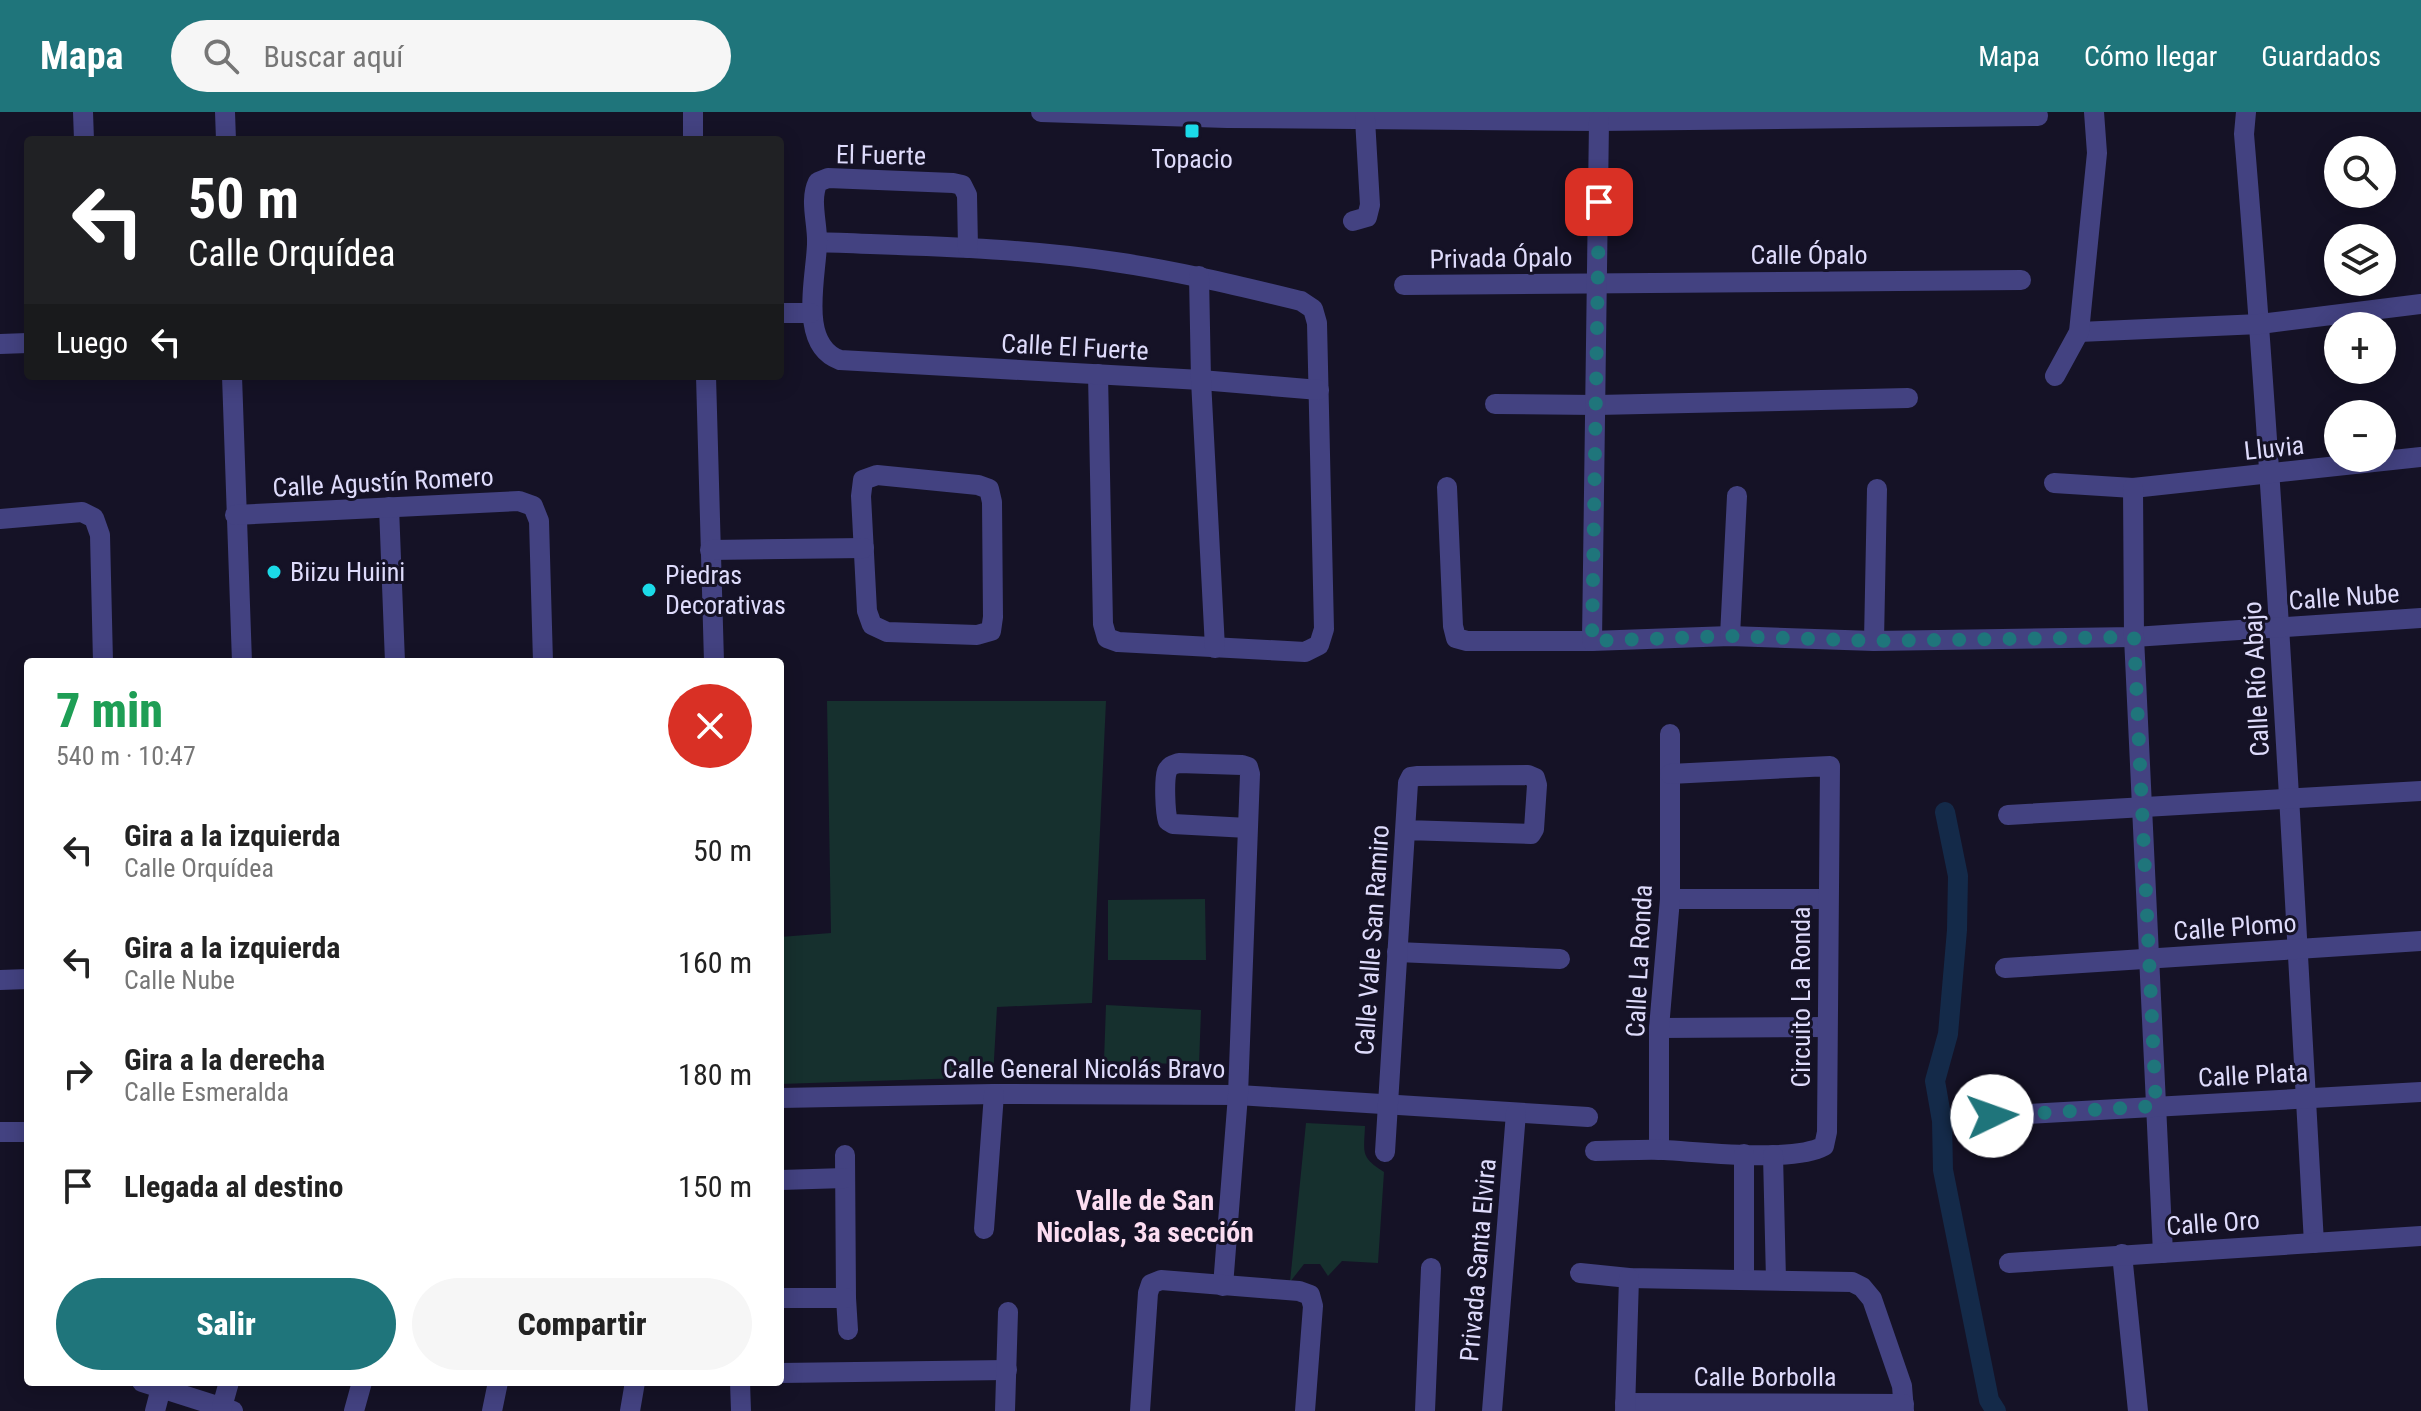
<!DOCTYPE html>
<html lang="es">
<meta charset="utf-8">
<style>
:root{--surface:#fff;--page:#f6f6f6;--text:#222;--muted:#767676;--accent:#1f757b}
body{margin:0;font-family:"Roboto Condensed",sans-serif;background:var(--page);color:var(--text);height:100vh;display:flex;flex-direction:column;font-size:30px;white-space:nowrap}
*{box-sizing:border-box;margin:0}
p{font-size:26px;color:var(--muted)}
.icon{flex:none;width:44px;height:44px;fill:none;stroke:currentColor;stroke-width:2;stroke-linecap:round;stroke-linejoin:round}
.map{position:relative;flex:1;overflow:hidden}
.panel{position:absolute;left:24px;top:546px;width:760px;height:728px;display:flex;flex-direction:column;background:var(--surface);border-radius:8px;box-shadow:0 4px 20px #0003}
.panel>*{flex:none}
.top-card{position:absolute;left:24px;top:24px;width:760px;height:244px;border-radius:8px;box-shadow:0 4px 20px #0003;background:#202124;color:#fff;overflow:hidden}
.controls{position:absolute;left:2324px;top:24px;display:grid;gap:16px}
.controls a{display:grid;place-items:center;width:72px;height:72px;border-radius:50%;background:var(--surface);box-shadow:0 4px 20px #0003;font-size:40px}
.pin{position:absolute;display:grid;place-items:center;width:68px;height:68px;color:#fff;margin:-34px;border-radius:16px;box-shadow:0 4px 12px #0006}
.me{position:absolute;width:88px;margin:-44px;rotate:87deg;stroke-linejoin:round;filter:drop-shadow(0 0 6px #0008)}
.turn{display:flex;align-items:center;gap:28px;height:168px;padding:0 32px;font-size:36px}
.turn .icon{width:104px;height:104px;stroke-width:2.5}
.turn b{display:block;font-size:56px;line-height:68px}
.then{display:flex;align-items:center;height:76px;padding:0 32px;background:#0003;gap:16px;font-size:30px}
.round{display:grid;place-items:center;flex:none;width:84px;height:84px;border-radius:42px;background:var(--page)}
.head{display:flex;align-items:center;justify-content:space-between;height:136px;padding:0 32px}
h1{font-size:48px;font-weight:800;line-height:60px;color:#1e9e55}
.action{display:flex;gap:16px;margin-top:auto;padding:16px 32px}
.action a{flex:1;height:92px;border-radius:48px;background:var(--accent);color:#fff;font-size:32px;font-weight:800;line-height:92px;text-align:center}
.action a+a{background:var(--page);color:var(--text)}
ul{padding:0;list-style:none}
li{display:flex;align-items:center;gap:24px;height:112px;padding:0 32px}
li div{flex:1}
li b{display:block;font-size:30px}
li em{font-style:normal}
header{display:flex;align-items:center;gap:48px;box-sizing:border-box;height:112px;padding:0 40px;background:var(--accent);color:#fff}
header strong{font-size:38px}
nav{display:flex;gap:44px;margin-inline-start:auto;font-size:28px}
.search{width:560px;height:72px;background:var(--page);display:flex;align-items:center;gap:20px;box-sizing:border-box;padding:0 28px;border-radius:44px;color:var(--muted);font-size:30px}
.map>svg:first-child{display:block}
</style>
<header>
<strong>Mapa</strong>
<div class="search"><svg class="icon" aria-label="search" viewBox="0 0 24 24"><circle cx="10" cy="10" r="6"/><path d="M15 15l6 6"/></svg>Buscar aquí</div>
<nav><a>Mapa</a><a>Cómo llegar</a><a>Guardados</a></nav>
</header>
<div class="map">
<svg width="2421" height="1299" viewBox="0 0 2421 1299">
<rect width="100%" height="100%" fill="#151226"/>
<g fill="#16302e">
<path d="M827 589H1106L1092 891 997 895 993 965 780 972V825L831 821Z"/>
<path d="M1205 787 1206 848H1108V788Z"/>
<path d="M1106 893 1201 898 1199 953 1104 949Z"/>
<path d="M1306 1011 1365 1014C1364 1041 1360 1045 1384 1060L1378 1151 1342 1149 1328 1164 1320 1152H1304L1290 1170Z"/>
</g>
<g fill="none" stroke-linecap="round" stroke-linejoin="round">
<path stroke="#142a49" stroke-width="20" d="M1945 700 1958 764 1957 818 1948 922 1935 969 1942 1009 1943 1058 1989 1288 1996 1299"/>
<g stroke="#434281" stroke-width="20">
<path d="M83 0 84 28"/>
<path d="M225 0 226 28"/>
<path d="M693 0V28"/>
<path d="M1041 0 1227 6 1599 9 2038 4"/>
<path d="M2246 0 2244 22C2275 391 2293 761 2314 1131"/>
<path d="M1353 109 1367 105 1370 93 1365 7"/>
<path d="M817 130C916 134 1017 135 1115 150 1178 159 1239 174 1301 189L1313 197 1317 211 1324 517 1319 533 1305 540 1118 530 1107 526 1103 512 1098 262"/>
<path d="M968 136 967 83 962 73 953 71 828 66 818 70C809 88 818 112 817 132 816 166 798 233 840 248L1201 268 1319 278"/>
<path d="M1199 164 1201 268 1215 536"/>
<path d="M1404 173 2021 168"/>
<path d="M780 201H811"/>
<path d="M2079 220 2260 212 2421 192"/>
<path d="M0 232 28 231"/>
<path d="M232 264 242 550"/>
<path d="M706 264 714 550"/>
<path d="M2055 264 2079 220 2097 41 2094 0"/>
<path d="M1495 292 1597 293 1908 286"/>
<path d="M877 363 978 373 989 377 992 390 993 505 991 519 977 523 887 520 872 513 867 499 861 384 863 368Z"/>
<path d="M2054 371 2133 376 2421 345"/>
<path d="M1447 375 1453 514 1456 526 1467 529H1592L1730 524 1874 529 2134 525 2421 506"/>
<path d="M2133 376 2134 525 2163 1141"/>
<path d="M389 395 395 550"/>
<path d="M235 403 519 389 533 394 539 409 543 550"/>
<path d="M0 407 82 400 94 406 100 423 103 550"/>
<path d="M710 438 864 436"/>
<path d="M1730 524 1737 384"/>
<path d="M1592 529 1599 9"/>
<path d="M1874 529 1877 377"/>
<path d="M2008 703 2421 679"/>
<path d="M1670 787H1828"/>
<path d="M1397 840 1560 847"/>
<path d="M2005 856 2421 829"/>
<path d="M0 868 28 867"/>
<path d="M1659 916 1827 915"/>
<path d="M780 986 994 982 1238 983 1588 1005"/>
<path d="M1992 1004 2421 980"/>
<path d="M0 1020H28"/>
<path d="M1659 1038V916L1670 787V622"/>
<path d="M1595 1039C1618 1039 1641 1037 1664 1038 1702 1040 1793 1051 1824 1034L1827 1020 1830 654 1670 662"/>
<path d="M1385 1040 1408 671 1411 665 1418 664 1528 663 1535 666 1537 673 1534 717 1531 722 1405 718"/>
<path d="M1744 1042V1168"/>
<path d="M845 1043 846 1186 848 1218"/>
<path d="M1773 1043 1776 1168"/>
<path d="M780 1068 845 1066"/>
<path d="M984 1117 994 982"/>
<path d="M2122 1142 2138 1299"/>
<path d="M2009 1151 2421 1124"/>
<path d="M1580 1161 1629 1166 1852 1170 1862 1175 1872 1187 1902 1274 1904 1299"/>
<path d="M1223 1174 1238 983 1250 662 1248 655 1242 653 1179 651C1173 653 1170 653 1167 659 1164 668 1165 700 1168 709L1173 712 1248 716"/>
<path d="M780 1186H846"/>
<path d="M780 1261 1007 1258"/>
<path d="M142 1270 233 1299"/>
<path d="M740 1270 741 1299"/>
<path d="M1625 1291 1904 1292"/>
<path d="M222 1295 229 1270"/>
<path d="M155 1299 161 1276"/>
<path d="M354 1299 362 1270"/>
<path d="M492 1299 498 1270"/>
<path d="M630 1299 635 1270"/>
<path d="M1005 1299 1008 1200"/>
<path d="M1140 1299 1148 1181 1151 1172 1161 1168 1299 1179 1310 1183 1313 1194 1305 1299"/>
<path d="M1425 1299 1431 1156"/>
<path d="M1492 1299 1516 1001"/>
<path d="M1625 1299 1629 1166"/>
</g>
</g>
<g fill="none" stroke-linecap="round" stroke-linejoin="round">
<path stroke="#1f757b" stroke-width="14" stroke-dasharray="0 25.2" d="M1599 90 1592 529 1730 524 1874 529 2134 525 2156 994 1992 1004"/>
</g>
<g fill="#1bdae8" stroke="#151226" stroke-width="3">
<rect x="1184" y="11" width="16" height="16" rx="4"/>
<circle cx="274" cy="460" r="8"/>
<circle cx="649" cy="478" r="8"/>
</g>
<g text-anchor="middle" stroke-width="6" stroke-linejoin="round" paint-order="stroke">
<g font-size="26" fill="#dedbfb" stroke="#151226">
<text transform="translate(881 43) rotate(1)" y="9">El Fuerte</text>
<text x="1809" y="152">Calle Ópalo</text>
<text transform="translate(1501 146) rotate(-1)" y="9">Privada Ópalo</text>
<text transform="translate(1075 235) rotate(3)" y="9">Calle El Fuerte</text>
<text transform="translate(2274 336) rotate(-6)" y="9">Lluvia</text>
<text transform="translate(383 370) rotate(-3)" y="9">Calle Agustín Romero</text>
<text transform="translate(2344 485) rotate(-4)" y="9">Calle Nube</text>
<text transform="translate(2256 567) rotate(-93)" y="9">Calle Río Abajo</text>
<text transform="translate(2235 815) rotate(-4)" y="9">Calle Plomo</text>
<text transform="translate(1372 828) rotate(-86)" y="9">Calle Valle San Ramiro</text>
<text transform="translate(1639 849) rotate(-87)" y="9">Calle La Ronda</text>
<text transform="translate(1801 885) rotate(-90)" y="9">Circuito La Ronda</text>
<text x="1084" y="966">Calle General Nicolás Bravo</text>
<text transform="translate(2253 963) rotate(-3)" y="9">Calle Plata</text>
<text transform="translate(2213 1111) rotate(-4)" y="9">Calle Oro</text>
<text transform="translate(1478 1148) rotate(-85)" y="9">Privada Santa Elvira</text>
<text x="1765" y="1274">Calle Borbolla</text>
</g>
<g font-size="26" fill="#dedbfb" stroke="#151226" text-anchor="start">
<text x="1192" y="56" text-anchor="middle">Topacio</text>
<text x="290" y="469">Biizu Huiini</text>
<text x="665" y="472">Piedras<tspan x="665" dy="30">Decorativas</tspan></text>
</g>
<g font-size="28" font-weight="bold" fill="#fcddf1" stroke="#151226">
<text x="1145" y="1098">Valle de San<tspan x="1145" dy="32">Nicolas, 3a sección</tspan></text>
</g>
</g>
</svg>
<div class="controls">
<a><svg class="icon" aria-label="search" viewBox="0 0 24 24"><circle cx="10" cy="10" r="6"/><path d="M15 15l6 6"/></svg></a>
<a><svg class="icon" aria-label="layers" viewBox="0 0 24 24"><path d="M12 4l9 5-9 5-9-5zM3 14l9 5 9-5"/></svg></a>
<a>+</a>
<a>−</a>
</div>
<div class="pin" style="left:1599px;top:90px;background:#d93025"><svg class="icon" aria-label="arrive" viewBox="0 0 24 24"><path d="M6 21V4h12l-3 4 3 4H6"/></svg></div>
<svg class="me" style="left:1992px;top:1004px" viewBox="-20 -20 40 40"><circle r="19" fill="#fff"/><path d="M0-13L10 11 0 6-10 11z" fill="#1f757b"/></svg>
<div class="top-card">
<div class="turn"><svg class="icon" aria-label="left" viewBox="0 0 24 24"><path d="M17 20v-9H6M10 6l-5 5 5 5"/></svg><div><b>50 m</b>Calle Orquídea</div></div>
<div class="then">Luego<svg class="icon" aria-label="left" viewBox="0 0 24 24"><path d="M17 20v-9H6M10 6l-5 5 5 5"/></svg></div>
</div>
<section class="panel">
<div class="head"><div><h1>7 min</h1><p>540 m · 10:47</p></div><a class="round" style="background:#d93025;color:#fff"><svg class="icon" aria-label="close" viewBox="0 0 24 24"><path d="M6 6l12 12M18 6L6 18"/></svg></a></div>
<ul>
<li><svg class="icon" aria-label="left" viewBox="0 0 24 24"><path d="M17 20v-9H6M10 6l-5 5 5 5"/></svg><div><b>Gira a la izquierda</b><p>Calle Orquídea</p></div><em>50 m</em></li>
<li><svg class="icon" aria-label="left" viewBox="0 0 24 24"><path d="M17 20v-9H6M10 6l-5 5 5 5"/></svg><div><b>Gira a la izquierda</b><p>Calle Nube</p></div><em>160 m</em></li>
<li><svg class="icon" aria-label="right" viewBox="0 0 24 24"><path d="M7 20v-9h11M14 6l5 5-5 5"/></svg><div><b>Gira a la derecha</b><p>Calle Esmeralda</p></div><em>180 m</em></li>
<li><svg class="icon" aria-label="arrive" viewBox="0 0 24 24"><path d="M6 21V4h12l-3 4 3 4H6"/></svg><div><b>Llegada al destino</b></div><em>150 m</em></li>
</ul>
<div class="action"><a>Salir</a><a>Compartir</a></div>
</section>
</div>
